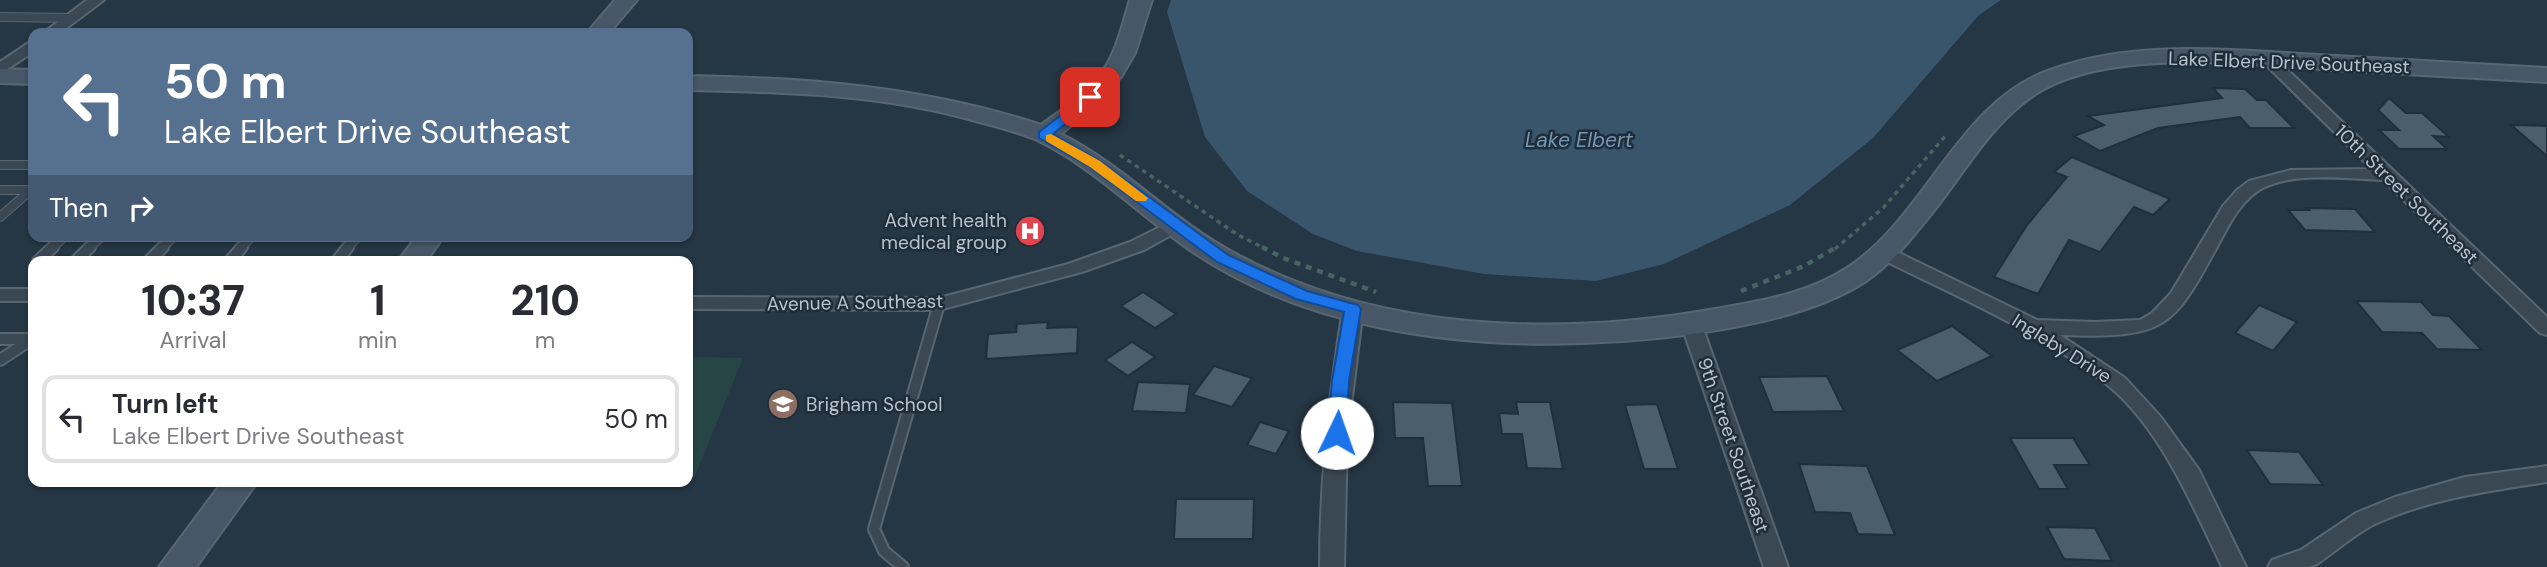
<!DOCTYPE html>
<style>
:root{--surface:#fff;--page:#f7f7f7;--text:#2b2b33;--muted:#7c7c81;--line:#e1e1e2}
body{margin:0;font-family:"DM Sans",sans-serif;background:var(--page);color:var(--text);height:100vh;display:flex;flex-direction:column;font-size:26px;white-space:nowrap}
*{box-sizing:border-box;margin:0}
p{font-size:23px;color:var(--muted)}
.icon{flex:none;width:38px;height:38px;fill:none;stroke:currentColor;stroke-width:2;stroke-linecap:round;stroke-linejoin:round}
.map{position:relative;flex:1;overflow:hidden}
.panel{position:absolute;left:28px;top:256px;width:665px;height:231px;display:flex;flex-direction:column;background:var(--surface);border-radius:14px;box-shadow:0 2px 5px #0004}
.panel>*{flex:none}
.top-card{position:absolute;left:28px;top:28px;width:665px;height:214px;border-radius:14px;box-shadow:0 2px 5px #0004;background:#56718f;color:#fff;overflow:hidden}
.pin{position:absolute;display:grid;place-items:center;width:60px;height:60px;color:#fff;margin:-30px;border-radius:14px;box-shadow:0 4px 10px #0006}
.me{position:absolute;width:77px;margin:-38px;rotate:3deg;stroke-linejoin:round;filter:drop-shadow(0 0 5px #0008)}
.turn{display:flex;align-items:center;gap:24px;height:147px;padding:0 21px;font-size:32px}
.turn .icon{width:91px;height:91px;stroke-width:2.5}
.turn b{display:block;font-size:49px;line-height:60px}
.then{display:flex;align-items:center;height:66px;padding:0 21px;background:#0003;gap:14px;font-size:26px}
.eta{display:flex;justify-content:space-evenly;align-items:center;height:119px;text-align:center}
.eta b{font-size:42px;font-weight:800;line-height:49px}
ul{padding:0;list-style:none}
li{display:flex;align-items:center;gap:21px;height:88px;margin:0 14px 10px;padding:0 7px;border:4px solid var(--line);border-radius:14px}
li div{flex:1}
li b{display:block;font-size:26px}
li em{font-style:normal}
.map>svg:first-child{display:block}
</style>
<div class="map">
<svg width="2547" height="567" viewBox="0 0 2547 567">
<rect width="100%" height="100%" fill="#253644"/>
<path fill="#274545" d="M688 357 743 358 695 476 688 475Z"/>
<path fill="#38556c" d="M1171 0H2001L1979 15 1873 138 1790 205 1664 264 1596 281 1484 274 1357 251 1313 234 1247 191 1205 137 1167 12Z"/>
<g fill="#4b5e6c" stroke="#202f3b" stroke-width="2">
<path d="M2213 88 2245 89 2257 100H2266L2294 128H2250L2240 117 2158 128 2100 151 2074 136 2104 125 2088 116 2222 98Z"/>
<path d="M2389 98 2406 113H2422L2449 137 2433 136 2447 149H2399L2379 130H2399L2378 110Z"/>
<path d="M2511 125 2547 126V156Z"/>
<path d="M2072 157 2170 199 2153 215 2134 207 2100 252 2069 240 2038 294 1994 277 2027 225 2067 177 2054 172Z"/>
<path d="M2307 208 2355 209 2375 232 2305 230 2288 210H2309Z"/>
<path d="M1143 292 1176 314 1155 328 1121 306Z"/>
<path d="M2356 301 2421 302 2433 315 2449 316 2482 350 2437 349 2422 333 2382 332Z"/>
<path d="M2259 305 2297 322 2273 351 2235 333Z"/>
<path d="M1048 322 1047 328 1078 327 1077 353 986 359 988 334 1016 332 1017 324Z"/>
<path d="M1952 326 1992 356 1937 381 1897 350Z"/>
<path d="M1132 342 1155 357 1128 376 1105 360Z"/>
<path d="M1214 366 1252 378 1232 407 1193 395Z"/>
<path d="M1827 376 1844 411 1773 412 1759 377Z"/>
<path d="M1138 382 1190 384 1186 413 1132 411Z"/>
<path d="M1393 402 1452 403 1462 486H1428L1423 438H1395Z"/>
<path d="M1516 402H1550L1563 469 1527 468 1522 434H1502L1499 413 1518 414Z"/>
<path d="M1657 404 1678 469H1644L1625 405Z"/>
<path d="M1260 422 1289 431 1276 454 1247 445Z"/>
<path d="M2010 438H2073L2090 465H2054L2068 489H2039Z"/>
<path d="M2247 450 2299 452 2323 485 2270 484Z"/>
<path d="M1799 464 1867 466 1895 535 1858 534 1850 513 1815 512Z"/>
<path d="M1176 499H1254L1253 539H1174Z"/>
<path d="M2047 527 2095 528 2112 561 2064 559Z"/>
</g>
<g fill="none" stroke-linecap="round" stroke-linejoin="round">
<g stroke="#586671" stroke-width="10">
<g id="lane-far1">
<path d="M0 17 72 18"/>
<path d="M0 165H33"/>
<path d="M0 190H33"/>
<path d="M0 217 31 190"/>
<path d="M51 249 65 236"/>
<path d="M88 249 102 236"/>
<path d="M161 249 174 236"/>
<path d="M240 249 252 236"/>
<path d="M347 249 358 236"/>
</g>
</g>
<g stroke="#586671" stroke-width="14">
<g id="lane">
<path d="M38 261 53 247"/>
<path d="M76 261 90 247"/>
<path d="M149 261 163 247"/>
<path d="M230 261 242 247"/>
<path d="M337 261 348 247"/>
<path d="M0 339H31"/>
<path d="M0 360 32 339"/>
<path d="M903 567 884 551 874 529 939 304"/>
</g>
</g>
<g stroke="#586671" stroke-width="4">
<g id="street">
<path d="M87 0H104L60 33H43Z"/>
<path d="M33 40V52L0 74V62Z"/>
<path d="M2268 54 2273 56 2547 317V335L2540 333 2383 180C2346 179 2295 171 2261 189 2244 199 2233 217 2224 234 2173 328 2171 339 2060 335L2125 378 2160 416 2199 470 2246 567H2222C2194 508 2161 430 2110 387 2043 333 1954 295 1877 257L1875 253 1884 247 1891 249 2037 320 2094 322 2140 320 2152 313 2171 293 2223 206 2237 190 2249 181 2291 170 2372 169 2263 62 2260 59 2263 56Z"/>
<path d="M1176 219 1182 221 1185 225 1182 229 1144 250 1082 272 939 310 688 309V297L939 298 1068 264 1130 242Z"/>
<rect x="0" y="289" width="33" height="12"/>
<path d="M1353 303 1360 304 1363 309 1347 438 1344 567H1320C1320 480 1329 395 1343 309L1346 304Z"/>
<path d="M1691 316 1698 318 1701 323 1788 567H1764L1681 323 1684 318Z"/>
<path d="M2547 466V482C2488 491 2429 499 2375 524 2355 534 2336 551 2317 564L2308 567H2268L2272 560 2301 550 2356 513 2395 497 2465 477Z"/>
</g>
</g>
<g stroke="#586671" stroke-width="4">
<g id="secondary">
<path d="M615 0H637L609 33H587Z"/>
<path d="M1130 0H1152L1135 53 1121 77 1098 103 1061 134C1125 166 1173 221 1236 254 1380 332 1557 337 1715 309 1761 301 1807 294 1847 268 1927 216 1957 103 2050 70 2135 39 2230 50 2318 55 2394 59 2471 64 2547 68V82C2476 78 2405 74 2335 70 2251 65 2120 48 2044 89 1997 115 1968 167 1936 208 1915 234 1894 262 1866 281 1799 326 1662 341 1582 343 1451 348 1304 327 1193 252 1140 216 1095 168 1037 140 1018 132 998 127 979 122 884 94 786 92 688 90V76C809 78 926 87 1041 125 1064 108 1091 91 1106 66 1118 46 1123 22 1130 0Z"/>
<path d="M0 69 33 70V84L0 83Z"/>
<path d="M417 236H444L426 261H398Z"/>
<path d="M223 481H258L196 567H159Z"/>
</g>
</g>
<g stroke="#476362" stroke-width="3.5" stroke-dasharray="4.5 4.5" stroke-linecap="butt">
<path d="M1120 155 1238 235 1266 249"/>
<path d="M1835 249 1883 208 1947 134"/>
</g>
<g stroke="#476362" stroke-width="4.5" stroke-dasharray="6 6" stroke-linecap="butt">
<path d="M1262 247 1283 258 1376 292"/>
<path d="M1741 291 1804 266 1837 247"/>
</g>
<use href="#lane-far1" stroke="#3a4854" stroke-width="8"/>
<use href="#lane" stroke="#3a4854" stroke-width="10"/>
<use href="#street" fill="#3a4854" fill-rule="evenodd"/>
<use href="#secondary" fill="#475767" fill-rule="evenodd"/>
</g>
<path fill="#1a73e8" stroke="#114b97" stroke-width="2" d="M1090 93 1095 94V100L1053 134 1100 161 1228 255 1307 291 1358 305 1361 309 1349 381 1346 433 1344 437H1331L1328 433 1332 381 1344 312 1296 299 1217 262 1090 167 1039 138V132Z"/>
<path fill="#f59e0b" d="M1051 134 1100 161 1148 198 1146 201H1136L1090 167 1046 141V135Z"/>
<defs>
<g id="hospital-disc" transform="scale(1.575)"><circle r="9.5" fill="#e0444e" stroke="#1e2d39"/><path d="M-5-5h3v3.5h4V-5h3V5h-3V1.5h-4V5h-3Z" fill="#fff"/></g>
<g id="school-disc" transform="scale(1.575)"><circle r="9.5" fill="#8d6e63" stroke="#1e2d39"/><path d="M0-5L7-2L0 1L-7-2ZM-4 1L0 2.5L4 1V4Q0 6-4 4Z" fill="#fff"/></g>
</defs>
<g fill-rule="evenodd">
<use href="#hospital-disc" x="1030" y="231"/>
<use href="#school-disc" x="783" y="404"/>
</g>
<g text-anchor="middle" stroke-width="5" stroke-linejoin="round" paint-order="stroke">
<g font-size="19" fill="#b7c3cd" stroke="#1e2d39">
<text transform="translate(2289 62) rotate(2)" y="7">Lake Elbert Drive Southeast</text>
<text transform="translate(2407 194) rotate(44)" y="7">10th Street Southeast</text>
<text transform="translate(855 302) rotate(-1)" y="7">Avenue A Southeast</text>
<text transform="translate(2062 348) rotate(32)" y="7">Ingleby Drive</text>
<text transform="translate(1734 445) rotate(71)" y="7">9th Street Southeast</text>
</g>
<g font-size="19" fill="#b7c3cd" stroke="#1e2d39" text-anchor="end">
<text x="1007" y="227">Advent health<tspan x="1007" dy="22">medical group</tspan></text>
<text x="806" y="411" text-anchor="start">Brigham School</text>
</g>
<g font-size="21" font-style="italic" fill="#7597b2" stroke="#1e2d39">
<text x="1579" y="147">Lake Elbert</text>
</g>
</g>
</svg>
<div class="pin" style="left:1090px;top:97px;background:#d93025"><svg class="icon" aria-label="arrive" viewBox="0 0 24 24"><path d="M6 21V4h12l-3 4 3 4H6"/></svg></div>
<svg class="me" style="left:1337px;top:433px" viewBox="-20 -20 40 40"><circle r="19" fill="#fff"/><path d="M0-13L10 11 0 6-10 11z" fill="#1a73e8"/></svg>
<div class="top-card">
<div class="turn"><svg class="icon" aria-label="left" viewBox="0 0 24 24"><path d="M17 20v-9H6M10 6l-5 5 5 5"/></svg><div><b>50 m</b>Lake Elbert Drive Southeast</div></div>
<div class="then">Then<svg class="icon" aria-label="right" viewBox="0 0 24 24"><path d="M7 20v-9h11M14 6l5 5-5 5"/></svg></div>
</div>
<section class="panel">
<div class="eta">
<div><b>10:37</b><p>Arrival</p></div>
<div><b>1</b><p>min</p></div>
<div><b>210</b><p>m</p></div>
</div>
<ul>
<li><svg class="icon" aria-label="left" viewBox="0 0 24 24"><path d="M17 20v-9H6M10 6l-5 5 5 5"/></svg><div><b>Turn left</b><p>Lake Elbert Drive Southeast</p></div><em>50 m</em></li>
</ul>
</section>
</div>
